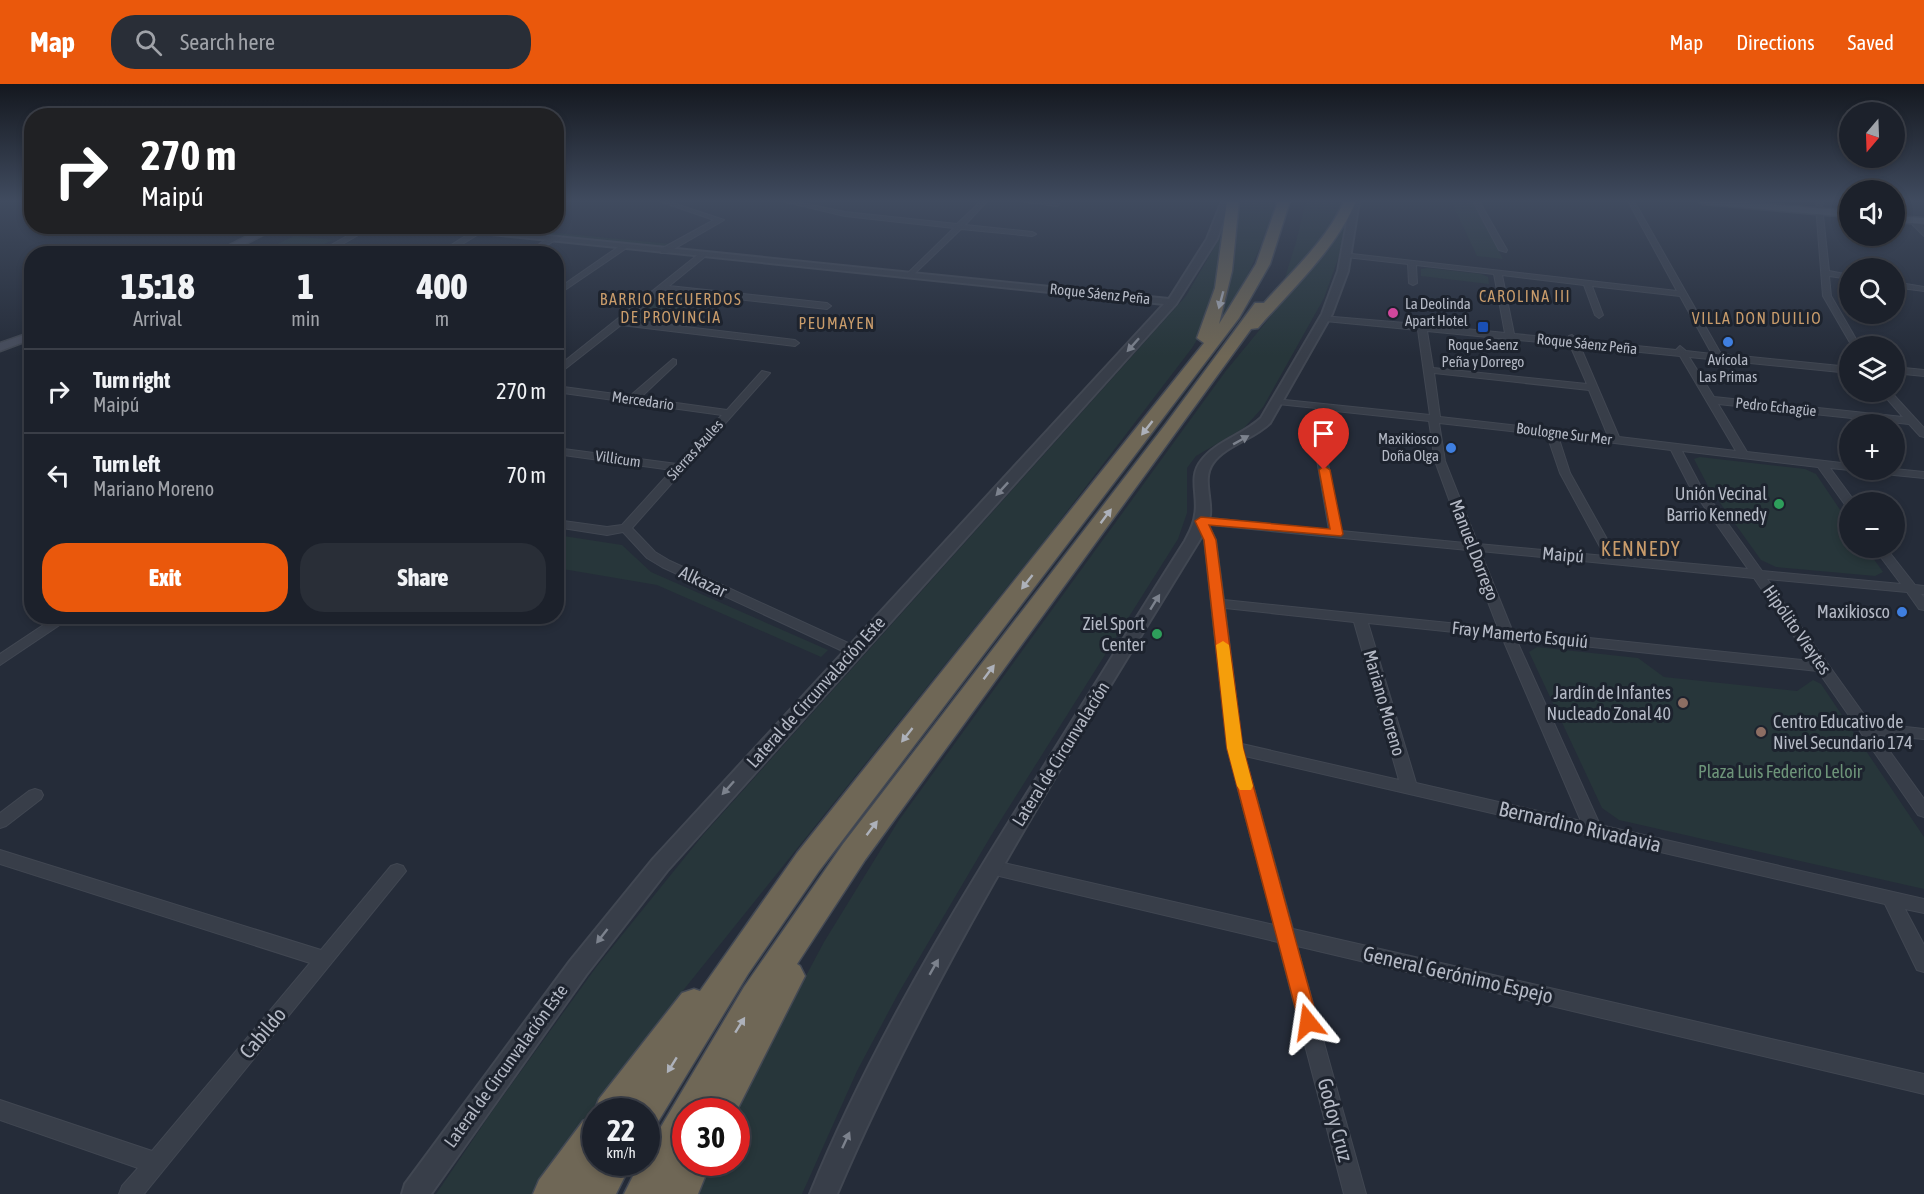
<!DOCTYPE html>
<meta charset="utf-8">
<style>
:root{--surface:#1c212b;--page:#292e37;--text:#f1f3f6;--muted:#a0a3a9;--line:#3a3e47;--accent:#ea580c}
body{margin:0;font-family:"Asap Condensed",sans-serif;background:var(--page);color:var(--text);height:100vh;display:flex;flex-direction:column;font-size:22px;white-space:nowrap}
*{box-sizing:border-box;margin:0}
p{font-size:20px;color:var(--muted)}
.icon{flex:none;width:33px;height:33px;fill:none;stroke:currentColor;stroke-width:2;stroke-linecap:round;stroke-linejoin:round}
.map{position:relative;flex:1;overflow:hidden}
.sheet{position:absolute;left:24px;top:162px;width:540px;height:378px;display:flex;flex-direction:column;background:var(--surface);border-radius:24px;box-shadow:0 3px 9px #0003,0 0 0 2px var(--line)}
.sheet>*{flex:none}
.banner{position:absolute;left:24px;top:24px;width:540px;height:126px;border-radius:24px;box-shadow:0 3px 9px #0003,0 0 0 2px var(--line);background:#202124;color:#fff;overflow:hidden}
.needle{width:39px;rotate:199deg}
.fabs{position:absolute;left:1839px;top:18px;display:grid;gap:12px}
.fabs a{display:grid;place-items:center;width:66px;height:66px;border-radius:50%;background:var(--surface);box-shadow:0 3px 9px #0003,0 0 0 2px var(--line);font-size:30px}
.speed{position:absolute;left:582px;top:1014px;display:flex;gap:12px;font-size:30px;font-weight:700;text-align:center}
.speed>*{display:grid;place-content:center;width:78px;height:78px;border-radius:50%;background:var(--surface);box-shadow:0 3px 9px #0003,0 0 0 2px var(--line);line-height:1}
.speed small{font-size:15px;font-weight:400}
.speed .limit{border:9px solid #d22;background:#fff;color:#111}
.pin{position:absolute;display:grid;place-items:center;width:51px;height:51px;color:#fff;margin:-62px -26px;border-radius:50% 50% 50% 0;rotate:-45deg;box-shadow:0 0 6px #0007}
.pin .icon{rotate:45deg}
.me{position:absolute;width:66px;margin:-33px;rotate:345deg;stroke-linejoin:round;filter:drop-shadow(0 0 4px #0008)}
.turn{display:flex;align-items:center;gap:21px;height:126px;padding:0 18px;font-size:27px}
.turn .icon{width:78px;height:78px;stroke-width:2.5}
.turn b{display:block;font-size:42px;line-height:51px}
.eta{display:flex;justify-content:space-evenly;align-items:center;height:102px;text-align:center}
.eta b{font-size:36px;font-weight:800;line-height:42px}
.cta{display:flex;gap:12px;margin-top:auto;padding:12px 18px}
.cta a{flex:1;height:69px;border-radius:24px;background:var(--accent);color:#fff;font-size:24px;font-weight:800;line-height:69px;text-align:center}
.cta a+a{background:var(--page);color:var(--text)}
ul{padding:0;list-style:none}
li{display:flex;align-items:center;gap:18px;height:84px;padding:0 18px;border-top:2px solid var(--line)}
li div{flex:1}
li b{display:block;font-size:22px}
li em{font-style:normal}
header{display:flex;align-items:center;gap:36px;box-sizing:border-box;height:84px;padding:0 30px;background:var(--accent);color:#fff}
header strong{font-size:28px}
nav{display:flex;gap:33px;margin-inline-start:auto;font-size:21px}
.search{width:420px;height:54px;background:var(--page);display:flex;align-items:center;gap:15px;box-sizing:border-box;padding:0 21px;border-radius:24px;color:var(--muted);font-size:22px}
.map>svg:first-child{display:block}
</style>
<header>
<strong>Map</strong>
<div class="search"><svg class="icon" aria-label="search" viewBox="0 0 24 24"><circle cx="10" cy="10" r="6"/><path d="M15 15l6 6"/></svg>Search here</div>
<nav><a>Map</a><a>Directions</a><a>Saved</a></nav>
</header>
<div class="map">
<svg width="1924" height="1110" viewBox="0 0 1924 1110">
<rect width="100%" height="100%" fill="#252c39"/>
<g fill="#27363a">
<path d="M1236 117H1276C1262 162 1245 203 1218 242Z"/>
<path d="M1306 117H1346L1337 138 1283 200 1296 158Z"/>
<path d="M1451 117H1472L1503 175 1477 172Z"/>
<path d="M1228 125 1217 211 1207 239 1192 264 1045 456 665 929 532 1110H436L493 1026 597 882 703 751 1186 212 1218 157Z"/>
<path d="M1349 126 1339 172 1324 214 1263 323 1244 344 1196 372 1187 384V429L1178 455 992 750 898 910 857 987 802 1110H696L710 1079 736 1078V1028L734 1027 824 858 899 736 1225 288 1341 147Z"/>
<path d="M447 143H492L672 160 662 164Z"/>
<path d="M294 152 333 156 305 169H259Z"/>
<path d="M348 159 392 163 380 169H328Z"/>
<path d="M1427 184 1481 190 1488 193 1489 200 1421 192V185Z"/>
<path d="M671 209 697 212 665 241 637 237 634 234 662 211Z"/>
<path d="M1700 373 1805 385 1816 390 1849 439 1850 464H1866L1883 488 1875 492 1776 483 1761 476 1708 402 1694 375Z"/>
<path d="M557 451 622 461 651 488 828 566 821 573 657 501 557 484Z"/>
<path d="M1537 563 1638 574 1664 593 1797 607 1813 596 1821 600 1924 753V805L1619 736 1602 724 1529 568Z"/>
</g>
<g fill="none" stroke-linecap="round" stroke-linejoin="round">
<g stroke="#414752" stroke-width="2">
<g id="minor">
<path d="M659 117H667L724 136 667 169H661V165L714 136Z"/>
<path d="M782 117H792L845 128 957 140 981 117H987L965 141 1032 148 1036 150 1032 152 961 145 911 193 907 191 908 189 954 144 845 132Z"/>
<path d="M1019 117H1041L1060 120 1057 122Z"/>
<path d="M1473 117H1479L1507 166 1506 168 1499 166Z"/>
<path d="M1628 117H1634L1721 270 1850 283V289L1689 273 1714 313 1903 333 1881 308H1891L1924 344V353L1920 352 1909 340 1718 320 1747 368 1850 380V386H1853H1850L1830 384 1855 418H1850V423L1846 422 1818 383 1682 367 1700 401 1762 487 1901 500 1874 464H1886L1915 501 1924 502V510H1921L1924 513V526L1919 525 1907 508 1767 495 1870 639 1924 645V655L1878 651 1924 715V733L1918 731 1818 587 1516 555 1600 741 1924 815V829L1905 825 1924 861V888L1917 886 1885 820 1245 672 1293 845 1924 990V1010L1297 862 1366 1110H1344L1278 858 991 790 985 788 983 783 985 778 991 776 1274 841 1227 664 1204 456 1195 437 1201 433 1329 446 1315 364 1316 324 1278 320 1273 317 1275 315 1430 331 1418 246 1325 237 1321 234 1322 232 1417 240 1421 236 1424 237 1426 241 1505 249 1494 190 1416 181 1417 199 1413 201 1409 199 1408 180 1346 173H1343V169L1677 207ZM1502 191 1584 201 1595 231 1599 234 1603 231 1592 202 1680 212 1712 270 1686 267 1680 262 1676 266 1577 256 1572 251 1569 252 1568 255 1514 250ZM1427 247 1570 261 1587 300 1433 284ZM1580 262 1680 272 1736 367 1619 353ZM1434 289 1589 306 1608 352 1440 333ZM1326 326 1429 337 1435 377 1465 459 1341 447 1325 364ZM1439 339 1547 351 1560 389 1605 472 1478 460 1445 377ZM1558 352 1671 366 1689 401 1748 485 1617 473 1570 389ZM1209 441 1468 466 1498 544 1224 516 1216 456ZM1480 467 1754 494 1811 577 1512 546ZM1225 524 1354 538 1399 696 1242 660ZM1368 539 1502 553 1581 737 1416 699Z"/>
<path d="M1818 117H1824L1822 122 1829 187 1850 191V195L1829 192 1831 212 1860 262H1852L1823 212 1816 122Z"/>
<path d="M1911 135H1917L1924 145V152L1911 139Z"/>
<path d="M365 142H374L325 170H315Z"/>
<path d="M475 146 482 148 446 170H437Z"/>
<path d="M548 154 555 156 534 170H525Z"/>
<path d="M621 161 628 163 556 212V206Z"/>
<path d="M700 169 707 171 669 202 827 219 831 222 827 225 664 207 627 236 795 256 799 259 795 262 621 241 556 292V284Z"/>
<path d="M1894 198 1924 203V207L1894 203Z"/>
<path d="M673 275 676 276V280L640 314 727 326 762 287 770 289 632 444 655 468 670 477 859 564 861 567 859 570H849L662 483 647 474 623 448 607 451 556 443V436L607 443 622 441 672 386 556 370V364L677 380 722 331 556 308V302L630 312Z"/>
<path d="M1894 283 1924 286V292L1894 289Z"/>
<path d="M1894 385 1924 388V394L1874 389 1869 386Z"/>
<path d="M57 532H73L0 581V570Z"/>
<path d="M35 705 41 707 43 711 41 715 6 742 0 744V729L29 707Z"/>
<path d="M0 766 321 866 391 782 397 780 403 782 406 787 144 1110H119L122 1102 138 1084 0 1036V1016L152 1067 310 879 0 780Z"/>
</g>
</g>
<g stroke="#414752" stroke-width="4">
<g id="tertiary">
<path d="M1222 117H1230L1217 155 1176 220 667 787 586 891 431 1110H402L405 1100 570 877 653 775 1164 220 415 142H450L1169 215 1207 155Z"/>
<path d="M1351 117H1359L1348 187 1332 230 1270 339C1254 355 1226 361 1213 379 1202 394 1212 414 1210 431 1208 440 1204 449 1199 457 1069 669 935 881 837 1110H810C870 963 953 826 1038 692 1087 614 1135 535 1185 457 1189 449 1194 441 1195 431 1199 413 1188 393 1201 377 1216 357 1243 351 1261 334L1322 230 1338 187Z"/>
</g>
</g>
<g stroke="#414752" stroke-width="3">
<g id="secondary">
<path d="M267 142H280L226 170H212Z"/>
<path d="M32 248V255L0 267V259Z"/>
</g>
</g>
<g stroke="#414752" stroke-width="3">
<g id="primary">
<path d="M1698 117H1734L1850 127V133L1703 120Z"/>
<path d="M1894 132 1924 134V140L1894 138Z"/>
</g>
</g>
<g stroke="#434954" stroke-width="3">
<g id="motorway">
<path d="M1227 117H1239L1232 187 1219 240 1256 180 1278 117H1290L1270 180 1239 234 819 787 748 890 656 1041 646 1045V1028H596V1078H632L616 1110H533L539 1096 583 1037 595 1032 594 1028 599 1015 682 909 694 905 700 907 797 769 1204 259 1197 254 1215 204Z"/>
<path d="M1344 117H1356C1337 164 1291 206 1258 244L1251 245 865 776 797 880 800 882 805 892 736 1028H686V1078H711L698 1110H624L640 1078H646V1068L744 903 843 760 1165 341 1255 219H1264C1292 187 1327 156 1344 117Z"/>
</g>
</g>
<use href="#minor" fill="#383e49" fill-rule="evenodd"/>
<use href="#tertiary" fill="#383e49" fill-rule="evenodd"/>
<use href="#secondary" fill="#474d5c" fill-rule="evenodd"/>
<use href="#primary" fill="#565d69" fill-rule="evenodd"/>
<use href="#motorway" fill="#6f6756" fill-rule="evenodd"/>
</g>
<defs><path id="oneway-solid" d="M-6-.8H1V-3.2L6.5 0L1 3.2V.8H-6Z" transform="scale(1.5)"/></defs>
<g fill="#adb1ba">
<use href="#oneway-solid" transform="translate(1221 216) rotate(105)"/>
<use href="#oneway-solid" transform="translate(1147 344) rotate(128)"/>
<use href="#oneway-solid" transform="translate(1106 432) rotate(-53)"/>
<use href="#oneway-solid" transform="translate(1027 498) rotate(128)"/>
<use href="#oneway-solid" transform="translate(989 588) rotate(-53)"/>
<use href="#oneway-solid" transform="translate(907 651) rotate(128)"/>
<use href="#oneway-solid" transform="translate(872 744) rotate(-53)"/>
<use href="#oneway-solid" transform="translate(740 941) rotate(-58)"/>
<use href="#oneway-solid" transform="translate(672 981) rotate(122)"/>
</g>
<g fill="#7c828d">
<use href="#oneway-solid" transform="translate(1133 261) rotate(132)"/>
<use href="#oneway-solid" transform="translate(1241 356) rotate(-29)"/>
<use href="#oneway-solid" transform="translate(1002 405) rotate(133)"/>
<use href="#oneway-solid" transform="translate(1155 518) rotate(-58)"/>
<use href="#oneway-solid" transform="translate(728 704) rotate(132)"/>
<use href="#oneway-solid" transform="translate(602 852) rotate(128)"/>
<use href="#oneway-solid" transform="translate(934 883) rotate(-60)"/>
<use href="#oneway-solid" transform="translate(846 1056) rotate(-65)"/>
</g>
<linearGradient id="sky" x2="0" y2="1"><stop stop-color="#14181f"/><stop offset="0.43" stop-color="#404b5f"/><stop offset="1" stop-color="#404b5f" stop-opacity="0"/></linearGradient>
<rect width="1924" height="272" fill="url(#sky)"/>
<path fill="#ea580c" stroke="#983908" stroke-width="1.5" d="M1324 382 1330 386 1343 450 1341 452 1209 441 1216 456 1243 664 1318 938 1315 944 1308 947 1302 944 1299 938 1227 664 1204 456 1195 437 1201 433 1330 445 1319 386Z"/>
<path fill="#f59e0b" d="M1223 557 1229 561 1243 664 1253 702 1251 706H1240L1237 702 1227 664 1216 561Z"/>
<circle fill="#d1479c" stroke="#1d232e" stroke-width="2" cx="1393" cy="229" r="6"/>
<rect fill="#1a4fb4" stroke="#1d232e" stroke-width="2" x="1477" y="237" width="12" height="12" rx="3"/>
<g fill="#3f7fe0" stroke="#1d232e" stroke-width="2">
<circle cx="1728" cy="258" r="6"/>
<circle cx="1451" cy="364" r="6"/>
<circle cx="1902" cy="528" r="6"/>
</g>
<g fill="#2e9e5b" stroke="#1d232e" stroke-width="2">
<circle cx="1779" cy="420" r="6"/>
<circle cx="1157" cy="550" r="6"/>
</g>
<g fill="#8d6e63" stroke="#1d232e" stroke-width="2">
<circle cx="1683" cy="619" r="6"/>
<circle cx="1761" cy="648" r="6"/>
</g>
<g text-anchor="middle" stroke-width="6" stroke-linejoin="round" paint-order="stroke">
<g font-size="15" fill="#b4b9c5" stroke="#1d232e">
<text transform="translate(1100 210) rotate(6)" y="5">Roque Sáenz Peña</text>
<text transform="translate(1587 260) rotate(6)" y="5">Roque Sáenz Peña</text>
<text transform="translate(643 317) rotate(8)" y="5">Mercedario</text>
<text transform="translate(1776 323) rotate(6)" y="5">Pedro Echagüe</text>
<text transform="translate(1564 350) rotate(7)" y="5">Boulogne Sur Mer</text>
<text transform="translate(695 366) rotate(-48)" y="5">Sierras Azules</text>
<text transform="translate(618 375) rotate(8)" y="5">Villicum</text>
</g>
<g font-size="15" fill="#b4b9c5" stroke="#1d232e">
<text x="1405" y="225" text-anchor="start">La Deolinda<tspan x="1405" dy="17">Apart Hotel</tspan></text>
<text x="1483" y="266">Roque Saenz<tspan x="1483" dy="17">Peña y Dorrego</tspan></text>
<text x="1728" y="281">Avícola<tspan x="1728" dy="17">Las Primas</tspan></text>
<text x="1439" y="360" text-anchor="end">Maxikiosco<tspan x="1439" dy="17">Doña Olga</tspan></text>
</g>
<g font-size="16" letter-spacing="1.5" fill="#c99c6b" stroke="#1d232e">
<text x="1525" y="218">CAROLINA III</text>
<text x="671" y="221">BARRIO RECUERDOS<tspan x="671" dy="18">DE PROVINCIA</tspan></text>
<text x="1757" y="240">VILLA DON DUILIO</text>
<text x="837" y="245">PEUMAYEN</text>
</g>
<g font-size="18" fill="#b4b9c5" stroke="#1d232e" text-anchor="end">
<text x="1767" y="416">Unión Vecinal<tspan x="1767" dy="21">Barrio Kennedy</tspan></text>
<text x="1890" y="534">Maxikiosco</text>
<text x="1145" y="546">Ziel Sport<tspan x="1145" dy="21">Center</tspan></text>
<text x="1671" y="615">Jardín de Infantes<tspan x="1671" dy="21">Nucleado Zonal 40</tspan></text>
<text x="1773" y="644" text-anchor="start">Centro Educativo de<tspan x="1773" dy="21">Nivel Secundario 174</tspan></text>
</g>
<g font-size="18" fill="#b4b9c5" stroke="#1d232e">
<text transform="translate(1474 466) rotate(69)" y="6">Manuel Dorrego</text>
<text transform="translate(1563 471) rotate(5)" y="6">Maipú</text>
<text transform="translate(703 498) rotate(25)" y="6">Alkazar</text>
<text transform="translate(1797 546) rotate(55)" y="6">Hipólito Vieytes</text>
<text transform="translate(1520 551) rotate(6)" y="6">Fray Mamerto Esquiú</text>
<text transform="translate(816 608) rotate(-48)" y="6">Lateral de Circunvalación Este</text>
<text transform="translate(1384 619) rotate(74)" y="6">Mariano Moreno</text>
<text transform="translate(1061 670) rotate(-58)" y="6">Lateral de Circunvalación</text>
<text transform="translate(506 982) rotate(-54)" y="6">Lateral de Circunvalación Este</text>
</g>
<g font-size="18" fill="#6d9479" stroke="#1d232e">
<text x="1780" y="694">Plaza Luis Federico Leloir</text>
</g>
<g font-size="20" letter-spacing="1.5" fill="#c99c6b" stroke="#1d232e">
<text x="1641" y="472">KENNEDY</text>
</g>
<g font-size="21" fill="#b4b9c5" stroke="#1d232e">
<text transform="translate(1580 743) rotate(13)" y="7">Bernardino Rivadavia</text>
<text transform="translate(1458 891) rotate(13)" y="7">General Gerónimo Espejo</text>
<text transform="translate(263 949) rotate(-50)" y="7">Cabildo</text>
<text transform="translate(1335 1036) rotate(75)" y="7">Godoy Cruz</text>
</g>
</g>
</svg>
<div class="fabs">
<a><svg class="needle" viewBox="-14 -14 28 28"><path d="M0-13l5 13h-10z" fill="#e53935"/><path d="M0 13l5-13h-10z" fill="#a0a3a9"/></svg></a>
<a><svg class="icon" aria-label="sound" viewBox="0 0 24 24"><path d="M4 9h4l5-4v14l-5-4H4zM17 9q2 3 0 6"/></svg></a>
<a><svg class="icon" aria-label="search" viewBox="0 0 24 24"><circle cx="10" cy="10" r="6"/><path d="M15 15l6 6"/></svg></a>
<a><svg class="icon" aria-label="layers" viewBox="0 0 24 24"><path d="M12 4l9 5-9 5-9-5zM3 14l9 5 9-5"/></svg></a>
<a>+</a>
<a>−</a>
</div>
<div class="speed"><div>22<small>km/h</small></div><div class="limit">30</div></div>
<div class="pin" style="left:1324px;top:386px;background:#d93025"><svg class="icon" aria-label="arrive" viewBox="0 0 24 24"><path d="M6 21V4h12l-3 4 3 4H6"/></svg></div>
<svg class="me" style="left:1308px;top:938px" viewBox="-20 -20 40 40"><path d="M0-17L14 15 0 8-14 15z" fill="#ea580c" stroke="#fff" stroke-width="4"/></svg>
<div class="banner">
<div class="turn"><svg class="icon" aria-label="right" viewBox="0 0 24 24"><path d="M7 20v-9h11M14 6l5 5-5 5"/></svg><div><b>270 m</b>Maipú</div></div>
</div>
<section class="sheet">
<div class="eta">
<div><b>15:18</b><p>Arrival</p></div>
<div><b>1</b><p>min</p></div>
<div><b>400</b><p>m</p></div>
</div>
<ul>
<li><svg class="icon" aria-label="right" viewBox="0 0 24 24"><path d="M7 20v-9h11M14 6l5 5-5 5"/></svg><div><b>Turn right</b><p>Maipú</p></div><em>270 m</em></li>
<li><svg class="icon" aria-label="left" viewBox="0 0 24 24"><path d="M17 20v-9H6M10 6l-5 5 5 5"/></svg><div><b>Turn left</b><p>Mariano Moreno</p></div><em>70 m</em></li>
</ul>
<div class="cta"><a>Exit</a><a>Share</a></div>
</section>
</div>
